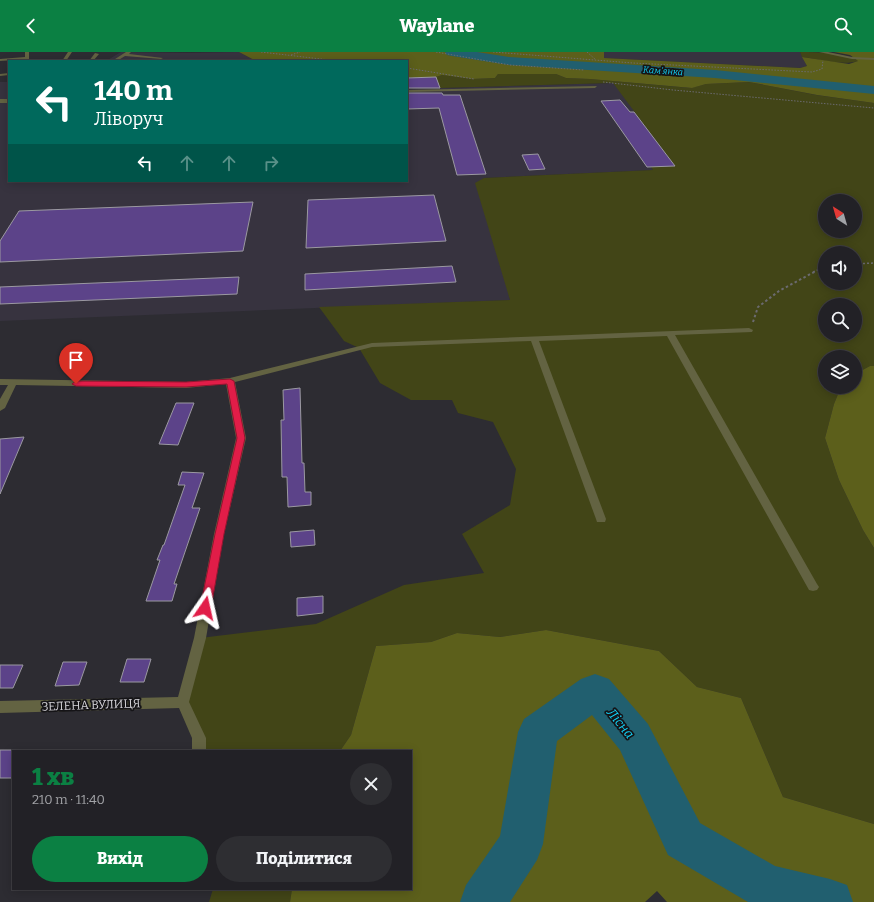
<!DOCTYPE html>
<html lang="uk">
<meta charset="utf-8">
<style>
:root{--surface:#222126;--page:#2e2e32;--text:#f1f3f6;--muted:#a2a3a7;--line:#3f3e43;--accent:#0b8043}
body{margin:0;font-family:Bitter,serif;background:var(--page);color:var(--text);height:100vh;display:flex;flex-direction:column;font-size:15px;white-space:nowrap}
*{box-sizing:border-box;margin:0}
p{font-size:13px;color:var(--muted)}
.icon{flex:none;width:22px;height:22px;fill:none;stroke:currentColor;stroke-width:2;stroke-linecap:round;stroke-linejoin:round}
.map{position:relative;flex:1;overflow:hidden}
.side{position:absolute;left:12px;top:698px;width:400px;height:140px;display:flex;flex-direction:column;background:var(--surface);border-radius:0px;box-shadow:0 2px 10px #0003,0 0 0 1px var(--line)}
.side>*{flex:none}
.guide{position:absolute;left:8px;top:8px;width:400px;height:122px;border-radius:0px;box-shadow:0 2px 10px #0003,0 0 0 1px var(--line);background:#00695c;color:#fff;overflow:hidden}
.needle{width:26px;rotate:323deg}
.controls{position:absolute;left:818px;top:142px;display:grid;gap:8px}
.controls a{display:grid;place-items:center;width:44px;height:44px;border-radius:50%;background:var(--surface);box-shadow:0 2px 10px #0003,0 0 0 1px var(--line);font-size:20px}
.pin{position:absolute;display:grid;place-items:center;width:34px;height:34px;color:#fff;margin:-41px -17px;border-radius:50% 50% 50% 0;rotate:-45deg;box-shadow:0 0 4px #0007}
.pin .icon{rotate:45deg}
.me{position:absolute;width:44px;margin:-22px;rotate:11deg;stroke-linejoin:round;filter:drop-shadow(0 0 3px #0008)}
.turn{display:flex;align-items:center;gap:14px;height:84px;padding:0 20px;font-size:18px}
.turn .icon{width:52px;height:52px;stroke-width:2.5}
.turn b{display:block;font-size:28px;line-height:34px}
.lanes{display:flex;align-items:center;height:38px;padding:0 20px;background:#0003;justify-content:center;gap:20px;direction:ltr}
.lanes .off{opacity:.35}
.round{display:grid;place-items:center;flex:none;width:42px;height:42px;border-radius:21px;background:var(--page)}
.head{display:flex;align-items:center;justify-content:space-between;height:68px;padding:0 20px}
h1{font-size:24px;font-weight:800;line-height:30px;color:var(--accent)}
.action{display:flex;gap:8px;margin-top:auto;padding:8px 20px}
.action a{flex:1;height:46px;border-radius:24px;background:var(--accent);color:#fff;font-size:16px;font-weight:800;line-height:46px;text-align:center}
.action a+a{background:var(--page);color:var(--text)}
header{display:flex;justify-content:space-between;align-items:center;height:52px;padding:0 20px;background:var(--accent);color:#fff;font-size:18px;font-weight:800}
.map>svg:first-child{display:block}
</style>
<header><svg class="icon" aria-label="back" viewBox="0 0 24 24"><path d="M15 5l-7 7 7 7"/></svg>Waylane<svg class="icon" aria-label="search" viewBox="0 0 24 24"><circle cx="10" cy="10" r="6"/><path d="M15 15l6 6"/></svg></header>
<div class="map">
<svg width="874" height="850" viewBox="0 0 874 850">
<rect width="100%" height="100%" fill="#2d2c32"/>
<g fill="#37333f">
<path d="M121 0 190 1 239 0 256 9H106Z"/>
<path d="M604 0H800L807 14 800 16 604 6Z"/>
<path d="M436 25 440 36 614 31 675 114 651 115 653 118 484 126 510 248 0 269V30H9V129H407V26Z"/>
</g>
<g fill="#424517" fill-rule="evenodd">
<path d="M800 0C820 0 841 0 859 9 841 14 820 7 802 5Z"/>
<path d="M523 21 556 22 566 26 590 27 691 36 706 32 749 30 816 43 874 51V314H870L855 322V305H825V335H841L834 352 825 386 839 428 863 478 874 496V772L783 745 741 646 697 635 659 599 546 578 500 585 457 581 431 590 376 594 351 683 340 699H199L183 650 200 586 316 572 404 533 484 521 462 482 510 453 516 417 493 370 458 361 452 348H411L380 331 359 296 344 289 319 255 510 248 475 131 484 126 653 118 651 115 675 114 613 31 440 36 436 25 442 23 472 27 495 26 498 22ZM825 149H855V179H825ZM825 201H855V231H825ZM825 253H855V283H825Z"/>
<path d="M213 837H292L290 850H209Z"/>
</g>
<g fill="#5c5f1b">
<path d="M239 0H604V6L800 16 807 14 802 5 849 12 858 9 850 3 834 0H874V51L817 43 749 30 706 32 692 36 590 27 566 26 556 22H498L495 26 472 27 442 23 436 25 407 26V9H256Z"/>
<path d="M870 314H874V496L863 478 839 428 825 386 834 352 841 335H855V322Z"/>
<path d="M546 578 659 599 697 635 741 646 783 745 874 772V850H667L657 839 645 850H290L292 837H411V699H340L351 683 376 594 431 590 457 581 500 585Z"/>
</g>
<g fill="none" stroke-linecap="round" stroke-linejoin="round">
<g fill="#215f6f" fill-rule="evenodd">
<path d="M445 0H477L509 5 715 18 874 34V42L715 26 509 13 452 4 447 3Z"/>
<path d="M595 622 609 627 648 672 700 771 775 814 830 827 847 833 853 850H748L668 803 620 698 592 663 557 689 543 792 537 808 510 850H460L466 833 500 784 518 680 524 667 581 627Z"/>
</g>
</g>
<g fill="#5c4389" stroke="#9b99a1">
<path d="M436 25 440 36H407V26Z"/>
<path d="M407 41H442L443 43H460L486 122 457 123 439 56 407 57Z"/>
<path d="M620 48 630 60H634L675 114 647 115 601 49Z"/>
<path d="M538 102 545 117 529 118 522 103Z"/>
<path d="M434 143 446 189 306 196 308 148Z"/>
<path d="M253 150 243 199 0 210V189L19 159Z"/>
<path d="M452 214 456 230 305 238V222Z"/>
<path d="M239 225 237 242 0 252V235Z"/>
<path d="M300 336 302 411H304L305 440H311V453L288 455 287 425H282L281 368H284L283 338Z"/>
<path d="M176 351H194L178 393 159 392Z"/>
<path d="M24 385 0 442V387Z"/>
<path d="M182 420 204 421 192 456H200L174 532H177L172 549H146L160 508H157L163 493H164L185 433H178Z"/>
<path d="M314 478 315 493 291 495 290 480Z"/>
<path d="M323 544V561L297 564V546Z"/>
<path d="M127 607H151L144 630H120Z"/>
<path d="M63 610H87L79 633 55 634Z"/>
<path d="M0 613H23L13 636H0Z"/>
<rect x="0" y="698" width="13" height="28"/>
</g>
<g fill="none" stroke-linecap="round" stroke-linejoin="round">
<g stroke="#6b6a6f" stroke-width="1" stroke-dasharray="1.5 1.5" stroke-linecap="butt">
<path d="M261 0 338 9"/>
<path d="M436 0 510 13 584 18"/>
<path d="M493 0 633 11 812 20 822 17 823 8"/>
<path d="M587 0 596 8"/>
<path d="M291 3 300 0"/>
<path d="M407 16 474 27"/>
<path d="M603 30 673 38 874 56"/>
</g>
<g stroke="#6b6a6f" stroke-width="1.5" stroke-dasharray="2 2" stroke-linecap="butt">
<path d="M855 212 874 211"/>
<path d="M813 220 825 215"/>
</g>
<path stroke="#6b6a6f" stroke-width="2" stroke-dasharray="2.5 2.5" stroke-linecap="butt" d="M753 270 758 255 779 239 816 219"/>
<g fill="#636342" fill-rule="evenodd">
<path d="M25 0H29V7L0 9V7L25 5Z"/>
<path d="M68 0H72L66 9H62Z"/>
<path d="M126 0H131L129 2 163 6 161 7 125 4 117 9H112Z"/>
<path d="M819 0H828L852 5 874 6V8L852 7Z"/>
<path d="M95 1 99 2 93 9H89Z"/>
<path d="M9 21V23L0 24V22Z"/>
<path d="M597 34 595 36 407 40V38Z"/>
<rect x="0" y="47" width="9" height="4"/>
<path d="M749 276 753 278 752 280 675 283 817 532 819 535 817 538 813 539 809 538 667 284 539 289 606 467 605 470H597L596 467 531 289 372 295 235 330 246 386 224 482 206 586 189 650 206 686V699H192V686L179 656 0 661V649L178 645 194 586 214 482 236 386 226 332 186 336 16 333 5 356 0 359V347L8 333H0V327L186 330 230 326 372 291Z"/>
</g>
</g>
<path fill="#e11d48" stroke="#92132f" d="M230 327 234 329 245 386 224 482 211 556 209 559 205 561 202 559 200 556 215 482 237 386 227 332 186 335 76 334 72 332 76 329 186 330Z"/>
<g text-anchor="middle" stroke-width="3.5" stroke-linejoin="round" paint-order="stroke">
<g font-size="9" font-style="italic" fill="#11d3f9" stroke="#151417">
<text transform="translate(663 19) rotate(4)" y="3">Кам'янка</text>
</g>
<g font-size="12" fill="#d7d6da" stroke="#151417">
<text transform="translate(91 653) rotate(-2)" y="4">ЗЕЛЕНА ВУЛИЦЯ</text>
</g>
<g font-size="13" font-style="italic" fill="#11d3f9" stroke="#151417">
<text transform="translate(621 671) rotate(51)" y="5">Лісна</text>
</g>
</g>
</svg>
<div class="controls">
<a><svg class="needle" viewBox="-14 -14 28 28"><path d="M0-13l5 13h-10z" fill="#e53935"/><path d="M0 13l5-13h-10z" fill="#a2a3a7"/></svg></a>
<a><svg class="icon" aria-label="sound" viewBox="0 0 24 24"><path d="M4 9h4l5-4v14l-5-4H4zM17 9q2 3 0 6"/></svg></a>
<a><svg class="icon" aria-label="search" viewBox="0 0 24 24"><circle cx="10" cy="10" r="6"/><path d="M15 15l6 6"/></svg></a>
<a><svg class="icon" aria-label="layers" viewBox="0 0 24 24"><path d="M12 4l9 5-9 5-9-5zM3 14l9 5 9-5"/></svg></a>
</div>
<div class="pin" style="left:76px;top:332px;background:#d93025"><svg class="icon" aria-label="arrive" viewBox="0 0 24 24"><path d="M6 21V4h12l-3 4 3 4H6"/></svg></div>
<svg class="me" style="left:205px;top:556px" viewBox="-20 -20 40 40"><path d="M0-17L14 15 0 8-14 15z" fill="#e11d48" stroke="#fff" stroke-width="4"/></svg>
<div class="guide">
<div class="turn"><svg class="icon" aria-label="left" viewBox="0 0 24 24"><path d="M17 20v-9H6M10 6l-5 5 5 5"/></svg><div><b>140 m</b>Ліворуч</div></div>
<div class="lanes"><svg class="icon" aria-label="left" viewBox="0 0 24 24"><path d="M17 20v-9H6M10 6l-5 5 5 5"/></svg><svg class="icon off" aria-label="ahead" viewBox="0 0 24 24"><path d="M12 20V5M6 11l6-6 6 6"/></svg><svg class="icon off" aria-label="ahead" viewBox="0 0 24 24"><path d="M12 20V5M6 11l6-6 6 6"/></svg><svg class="icon off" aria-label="right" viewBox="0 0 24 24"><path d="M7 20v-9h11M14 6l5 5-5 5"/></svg></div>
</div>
<section class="side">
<div class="head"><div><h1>1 хв</h1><p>210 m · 11:40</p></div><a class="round"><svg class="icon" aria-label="close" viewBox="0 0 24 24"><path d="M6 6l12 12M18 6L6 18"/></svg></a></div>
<div class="action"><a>Вихід</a><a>Поділитися</a></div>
</section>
</div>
